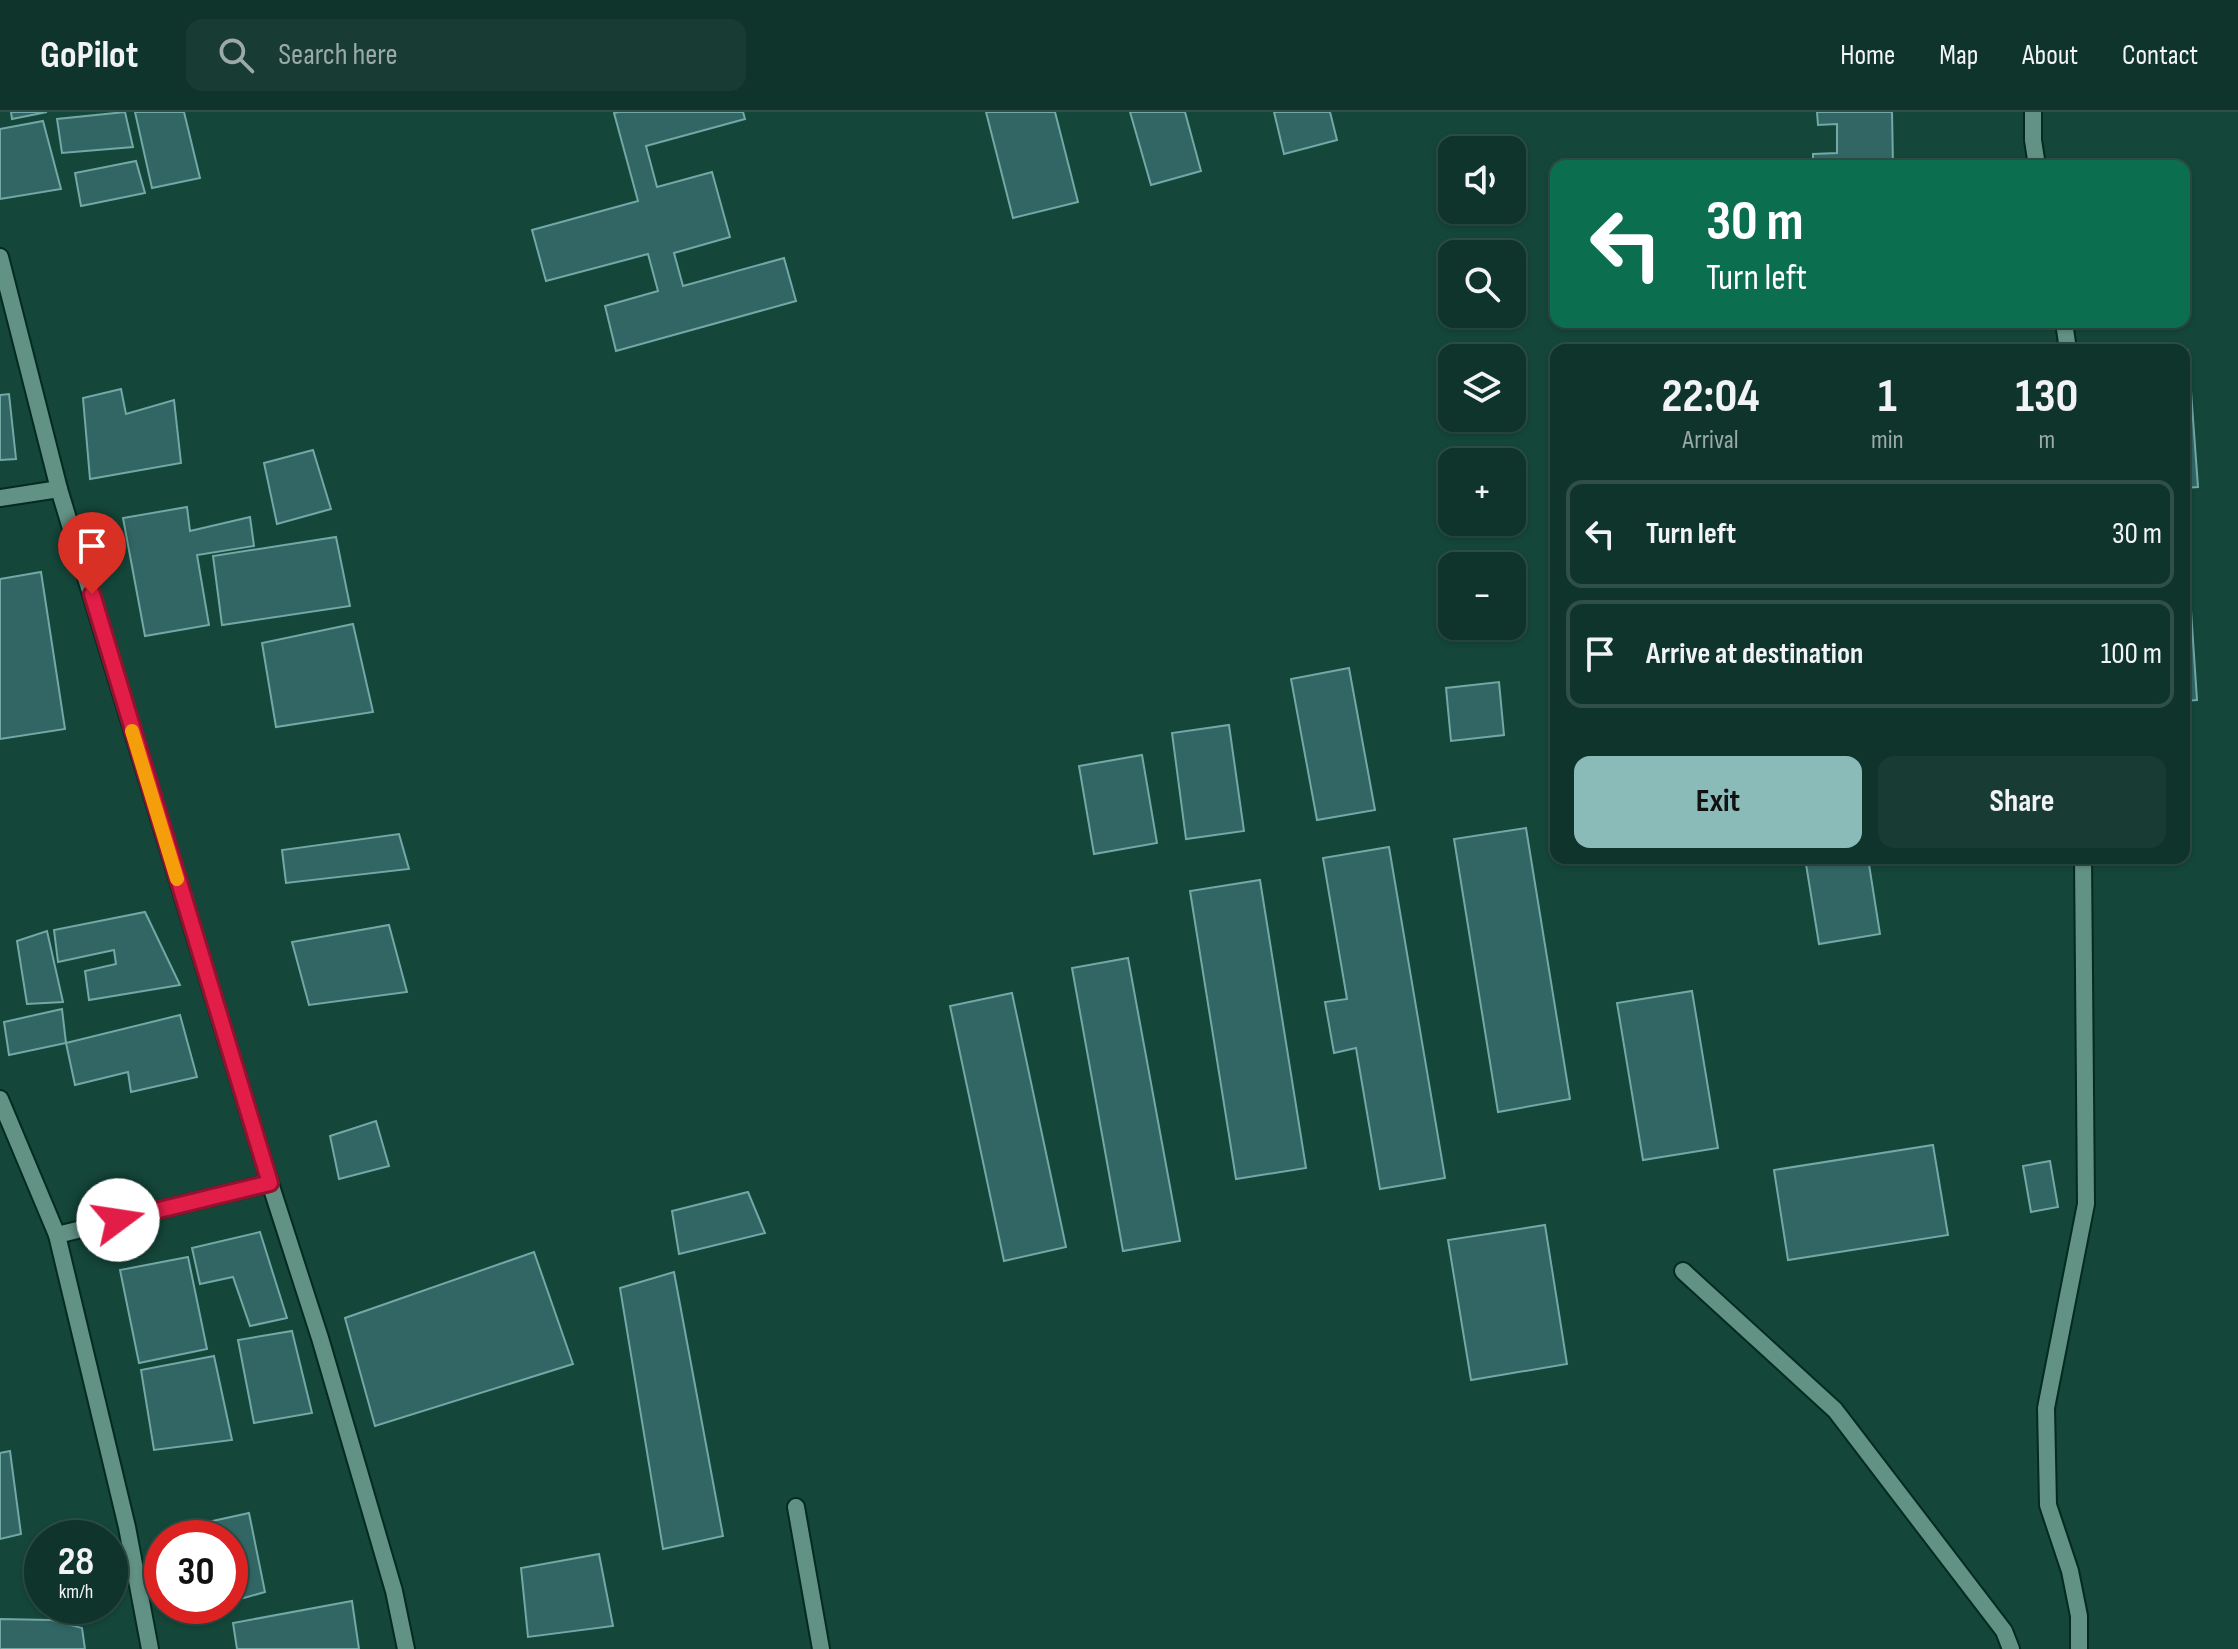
<!DOCTYPE html>
<meta charset="utf-8">
<style>
:root{--surface:#0f342b;--page:#183c33;--text:#f1f3f6;--muted:#9baaa9;--line:#2f4f47;--accent:#8bbbb9}
body{margin:0;font-family:"Sofia Sans Condensed",sans-serif;background:var(--page);color:var(--text);height:100vh;display:flex;flex-direction:column;font-size:30px;white-space:nowrap}
*{box-sizing:border-box;margin:0}
p{font-size:26px;color:var(--muted)}
.icon{flex:none;width:44px;height:44px;fill:none;stroke:currentColor;stroke-width:2;stroke-linecap:round;stroke-linejoin:round}
.map{position:relative;flex:1;overflow:hidden}
.side{position:absolute;left:1550px;top:232px;width:640px;height:520px;display:flex;flex-direction:column;background:var(--surface);border-radius:16px;box-shadow:0 2px 6px #0004,0 0 0 2px var(--line)}
.side>*{flex:none}
.banner{position:absolute;left:1550px;top:48px;width:640px;height:168px;border-radius:16px;box-shadow:0 2px 6px #0004,0 0 0 2px var(--line);background:#0b6e4f;color:#fff;overflow:hidden}
.fabs{position:absolute;left:1438px;top:24px;display:grid;gap:16px}
.fabs a{display:grid;place-items:center;width:88px;height:88px;border-radius:16px;background:var(--surface);box-shadow:0 2px 6px #0004,0 0 0 2px var(--line);font-size:40px}
.speed{position:absolute;left:24px;top:1408px;display:flex;gap:16px;font-size:40px;font-weight:700;text-align:center}
.speed>*{display:grid;place-content:center;width:104px;height:104px;border-radius:50%;background:var(--surface);box-shadow:0 2px 6px #0004,0 0 0 2px var(--line);line-height:1}
.speed small{font-size:20px;font-weight:400}
.speed .limit{border:12px solid #d22;background:#fff;color:#111}
.pin{position:absolute;display:grid;place-items:center;width:68px;height:68px;color:#fff;margin:-82px -34px;border-radius:50% 50% 50% 0;rotate:-45deg;box-shadow:0 0 8px #0007}
.pin .icon{rotate:45deg}
.me{position:absolute;width:88px;margin:-44px;rotate:76deg;stroke-linejoin:round;filter:drop-shadow(0 0 6px #0008)}
.turn{display:flex;align-items:center;gap:28px;height:168px;padding:0 24px;font-size:36px}
.turn .icon{width:104px;height:104px;stroke-width:2.5}
.turn b{display:block;font-size:56px;line-height:68px}
.eta{display:flex;justify-content:space-evenly;align-items:center;height:136px;text-align:center}
.eta b{font-size:48px;font-weight:700;line-height:56px}
.action{display:flex;gap:16px;margin-top:auto;padding:16px 24px}
.action a{flex:1;height:92px;border-radius:16px;background:var(--accent);color:#111;font-size:32px;font-weight:700;line-height:92px;text-align:center}
.action a+a{background:var(--page);color:var(--text)}
ul{padding:0;list-style:none}
li{display:flex;align-items:center;gap:24px;height:108px;margin:0 16px 12px;padding:0 8px;border:4px solid var(--line);border-radius:16px}
li div{flex:1}
li b{display:block;font-size:30px}
li em{font-style:normal}
header{display:flex;align-items:center;gap:48px;box-sizing:border-box;height:112px;padding:0 40px;background:var(--surface);border-bottom:2px solid var(--line)}
header strong{font-size:38px}
nav{display:flex;gap:44px;margin-inline-start:auto;font-size:28px}
.search{width:560px;height:72px;background:var(--page);display:flex;align-items:center;gap:20px;box-sizing:border-box;padding:0 28px;border-radius:16px;color:var(--muted);font-size:30px}
.map>svg:first-child{display:block}
</style>
<header>
<strong>GoPilot</strong>
<div class="search"><svg class="icon" aria-label="search" viewBox="0 0 24 24"><circle cx="10" cy="10" r="6"/><path d="M15 15l6 6"/></svg>Search here</div>
<nav><a>Home</a><a>Map</a><a>About</a><a>Contact</a></nav>
</header>
<div class="map">
<svg width="2238" height="1537" viewBox="0 0 2238 1537">
<rect width="100%" height="100%" fill="#144639"/>
<g fill="#316665" stroke="#72a8a6" stroke-width="2">
<path d="M11 0H47L12 7Z"/>
<path d="M125 0 133 35 62 41 57 7Z"/>
<path d="M135 0H184L200 66 152 76Z"/>
<path d="M619 0H743L745 7 646 34 657 75 712 60 730 125 674 141 683 174 784 146 796 189 616 239 605 194 658 179 648 142 546 169 532 118 638 89 614 1Z"/>
<path d="M986 0H1055L1078 90 1013 106Z"/>
<path d="M1130 0H1185L1201 59 1151 73Z"/>
<path d="M1274 0H1330L1337 28 1284 42Z"/>
<path d="M1817 0H1892L1893 54H1813V42L1837 41V12L1818 13Z"/>
<path d="M43 9 61 77 0 87V17Z"/>
<path d="M136 49 145 81 81 94 75 61Z"/>
<path d="M2184 238H2188L2198 375 2184 376Z"/>
<path d="M121 277 126 302 174 288 181 351 90 367 83 286Z"/>
<path d="M9 282 16 347 0 348V283Z"/>
<path d="M313 338 331 397 277 412 264 351Z"/>
<path d="M187 395 190 419 250 405 254 434 197 443 209 513 145 524 123 406Z"/>
<path d="M336 425 350 494 222 513 213 444Z"/>
<path d="M1556 448V490L1550 449Z"/>
<path d="M2188 453 2197 588 2184 589V454Z"/>
<path d="M41 460 65 617 0 627V467Z"/>
<path d="M353 512 373 600 276 615 262 531Z"/>
<path d="M1349 556 1375 698 1317 708 1291 567Z"/>
<path d="M1499 570 1504 623 1451 629 1446 576Z"/>
<path d="M1229 613 1244 719 1186 727 1172 621Z"/>
<path d="M1142 643 1157 731 1094 742 1079 654Z"/>
<path d="M1526 716 1570 987 1498 1000 1454 727Z"/>
<path d="M399 722 409 757 286 771 282 738Z"/>
<path d="M1389 735 1445 1066 1380 1077 1356 936 1334 941 1325 890 1347 887 1323 746Z"/>
<path d="M1805 746H1868L1880 822 1819 832Z"/>
<path d="M1260 768 1306 1056 1236 1067 1190 779Z"/>
<path d="M145 800 180 873 89 888 85 859 116 852 114 838 58 850 54 818Z"/>
<path d="M389 813 407 880 309 893 292 830Z"/>
<path d="M47 819 63 890 27 892 17 829Z"/>
<path d="M1128 846 1180 1129 1123 1139 1072 856Z"/>
<path d="M1692 879 1718 1036 1643 1048 1617 891Z"/>
<path d="M1012 881 1066 1135 1004 1149 950 894Z"/>
<path d="M62 897 66 931 9 943 4 910Z"/>
<path d="M180 903 197 965 131 980 128 960 75 973 66 931Z"/>
<path d="M376 1009 389 1054 339 1067 330 1024Z"/>
<path d="M1933 1033 1948 1123 1788 1148 1774 1058Z"/>
<path d="M2050 1049 2058 1095 2031 1100 2023 1054Z"/>
<path d="M748 1080 765 1121 679 1142 672 1099Z"/>
<path d="M1545 1113 1567 1252 1471 1268 1448 1128Z"/>
<path d="M260 1120 287 1206 250 1214 233 1165 200 1172 192 1136Z"/>
<path d="M534 1140 573 1252 375 1314 345 1206Z"/>
<path d="M188 1145 207 1237 139 1251 120 1158Z"/>
<path d="M674 1160 723 1424 663 1437 620 1176Z"/>
<path d="M292 1219 312 1301 254 1311 238 1228Z"/>
<path d="M214 1244 232 1328 154 1338 141 1258Z"/>
<path d="M10 1339 21 1422 0 1427V1341Z"/>
<path d="M249 1401 265 1480 230 1490V1426H168L167 1419Z"/>
<path d="M599 1442 613 1514 528 1525 521 1456Z"/>
<path d="M352 1489 359 1537H237L233 1511Z"/>
<path d="M181 1494H218L183 1504Z"/>
<path d="M0 1507 51 1508 82 1516 85 1537H0Z"/>
</g>
<g fill="none" stroke-linecap="round" stroke-linejoin="round">
<g stroke="#042a21" stroke-width="20">
<g id="minor">
<path d="M2033 0V28L2037 54"/>
<path d="M0 145 59 377 270 1071 320 1226 394 1479 406 1537"/>
<path d="M2064 210 2068 238"/>
<path d="M0 386 59 377"/>
<path d="M0 987 57 1123 127 1415 150 1537"/>
<path d="M57 1123 270 1071"/>
<path d="M1683 1159 1835 1298 2004 1519 2011 1537"/>
<path d="M796 1395 821 1537"/>
<path d="M2079 1537V1504L2070 1459 2048 1393 2046 1296 2086 1092 2083 746"/>
</g>
</g>
<use href="#minor" stroke="#619283" stroke-width="16"/>
</g>
<g fill="none" stroke-linecap="round" stroke-linejoin="round">
<g stroke="#92132f" stroke-width="20">
<path id="route" d="M92 482 270 1071 118 1108"/>
</g>
<use href="#route" stroke="#e11d48" stroke-width="14"/>
<path stroke="#f59e0b" stroke-width="14" d="M132 619 177 767"/>
</g>
</svg>
<div class="fabs">
<a><svg class="icon" aria-label="sound" viewBox="0 0 24 24"><path d="M4 9h4l5-4v14l-5-4H4zM17 9q2 3 0 6"/></svg></a>
<a><svg class="icon" aria-label="search" viewBox="0 0 24 24"><circle cx="10" cy="10" r="6"/><path d="M15 15l6 6"/></svg></a>
<a><svg class="icon" aria-label="layers" viewBox="0 0 24 24"><path d="M12 4l9 5-9 5-9-5zM3 14l9 5 9-5"/></svg></a>
<a>+</a>
<a>−</a>
</div>
<div class="speed"><div>28<small>km/h</small></div><div class="limit">30</div></div>
<div class="pin" style="left:92px;top:482px;background:#d93025"><svg class="icon" aria-label="arrive" viewBox="0 0 24 24"><path d="M6 21V4h12l-3 4 3 4H6"/></svg></div>
<svg class="me" style="left:118px;top:1108px" viewBox="-20 -20 40 40"><circle r="19" fill="#fff"/><path d="M0-13L10 11 0 6-10 11z" fill="#e11d48"/></svg>
<div class="banner">
<div class="turn"><svg class="icon" aria-label="left" viewBox="0 0 24 24"><path d="M17 20v-9H6M10 6l-5 5 5 5"/></svg><div><b>30 m</b>Turn left</div></div>
</div>
<section class="side">
<div class="eta">
<div><b>22:04</b><p>Arrival</p></div>
<div><b>1</b><p>min</p></div>
<div><b>130</b><p>m</p></div>
</div>
<ul>
<li><svg class="icon" aria-label="left" viewBox="0 0 24 24"><path d="M17 20v-9H6M10 6l-5 5 5 5"/></svg><div><b>Turn left</b></div><em>30 m</em></li>
<li><svg class="icon" aria-label="arrive" viewBox="0 0 24 24"><path d="M6 21V4h12l-3 4 3 4H6"/></svg><div><b>Arrive at destination</b></div><em>100 m</em></li>
</ul>
<div class="action"><a>Exit</a><a>Share</a></div>
</section>
</div>
